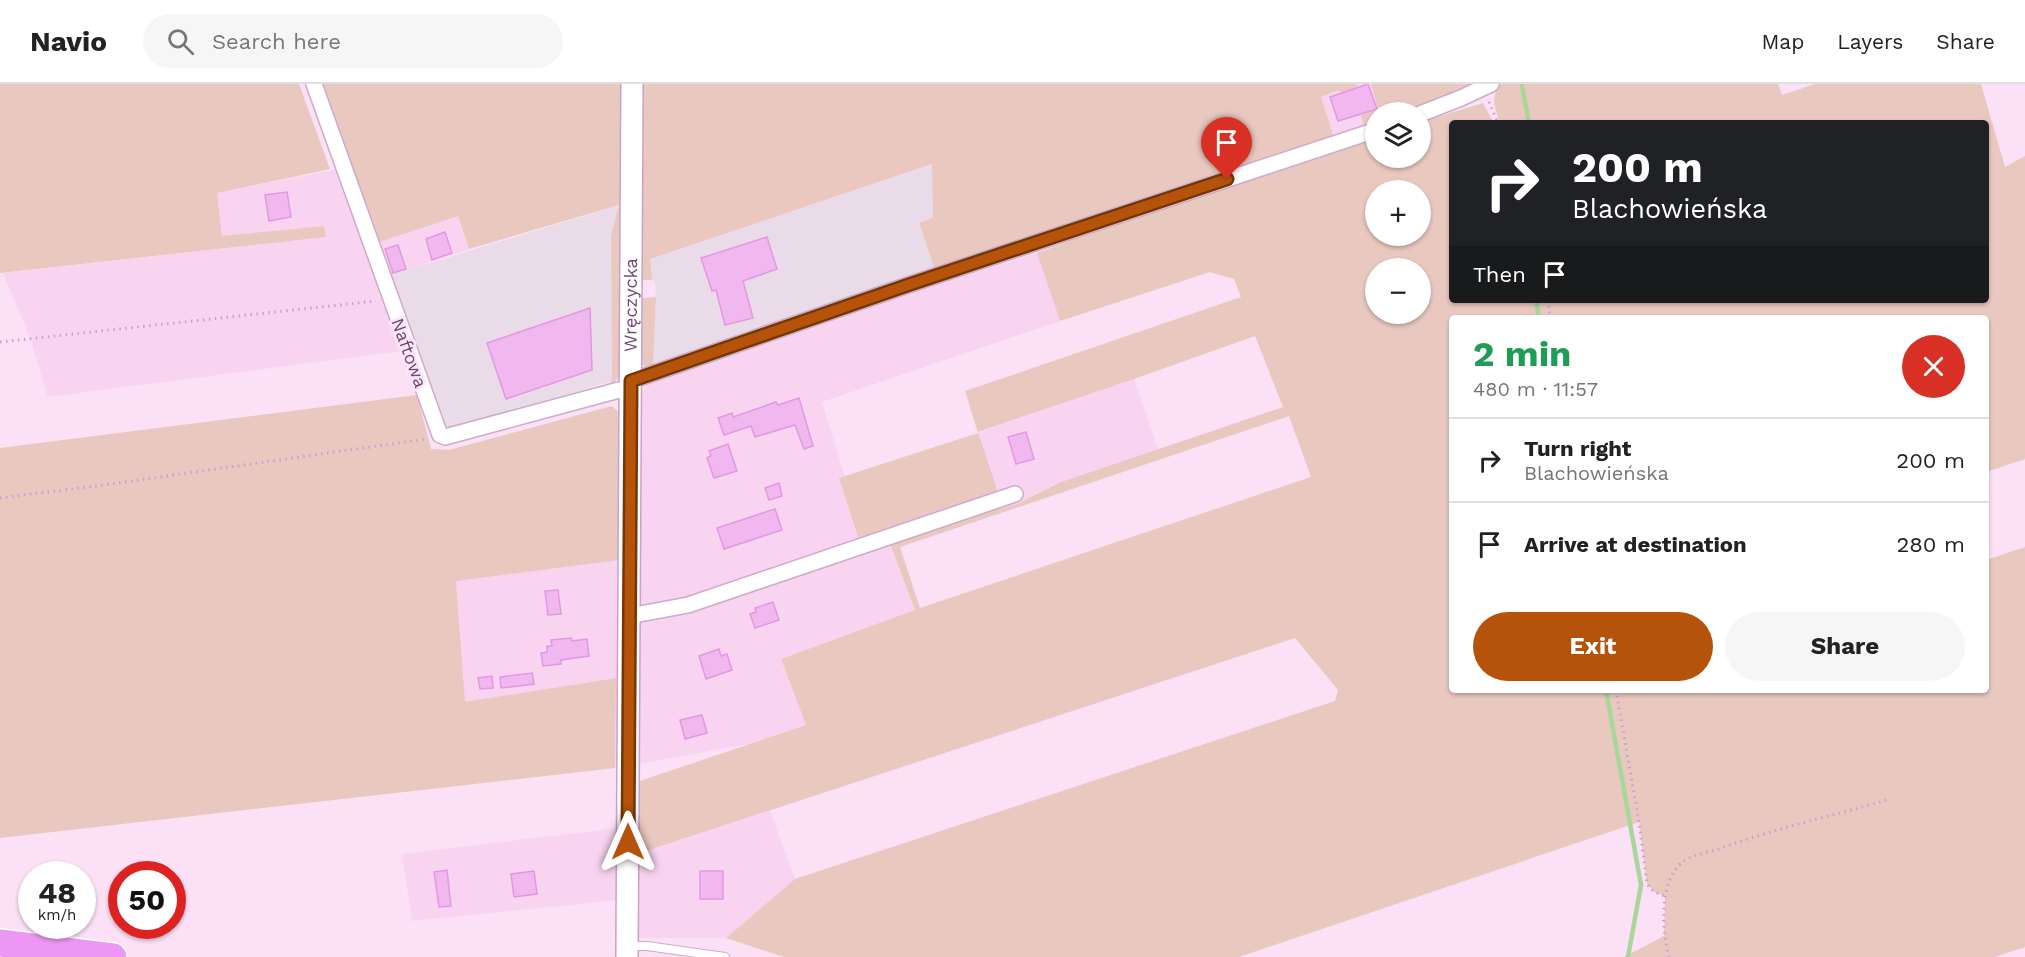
<!DOCTYPE html>
<meta charset="utf-8">
<style>
:root{--surface:#fff;--page:#f6f6f6;--text:#222;--muted:#767676;--line:#e0e0e0;--accent:#b45309}
body{margin:0;font-family:"Work Sans",sans-serif;background:var(--page);color:var(--text);height:100vh;display:flex;flex-direction:column;font-size:22px;white-space:nowrap}
*{box-sizing:border-box;margin:0}
p{font-size:20px;color:var(--muted)}
.icon{flex:none;width:33px;height:33px;fill:none;stroke:currentColor;stroke-width:2;stroke-linecap:round;stroke-linejoin:round}
.map{position:relative;flex:1;overflow:hidden}
.sheet{position:absolute;left:1449px;top:231px;width:540px;height:378px;display:flex;flex-direction:column;background:var(--surface);border-radius:6px;box-shadow:0 2px 4px #0004}
.sheet>*{flex:none}
.banner{position:absolute;left:1449px;top:36px;width:540px;height:183px;border-radius:6px;box-shadow:0 2px 4px #0004;background:#202124;color:#fff;overflow:hidden}
.controls{position:absolute;left:1365px;top:18px;display:grid;gap:12px}
.controls a{display:grid;place-items:center;width:66px;height:66px;border-radius:50%;background:var(--surface);box-shadow:0 2px 4px #0004;font-size:30px}
.speed{position:absolute;left:18px;top:777px;display:flex;gap:12px;font-size:30px;font-weight:700;text-align:center}
.speed>*{display:grid;place-content:center;width:78px;height:78px;border-radius:50%;background:var(--surface);box-shadow:0 2px 4px #0004;line-height:1}
.speed small{font-size:15px;font-weight:400}
.speed .limit{border:9px solid #d22;background:#fff;color:#111}
.pin{position:absolute;display:grid;place-items:center;width:51px;height:51px;color:#fff;margin:-62px -26px;border-radius:50% 50% 50% 0;rotate:-45deg;box-shadow:0 0 6px #0007}
.pin .icon{rotate:45deg}
.me{position:absolute;width:66px;margin:-33px;rotate:0deg;stroke-linejoin:round;filter:drop-shadow(0 0 4px #0008)}
.turn{display:flex;align-items:center;gap:21px;height:126px;padding:0 24px;font-size:27px}
.turn .icon{width:78px;height:78px;stroke-width:2.5}
.turn b{display:block;font-size:42px;line-height:51px}
.then{display:flex;align-items:center;height:57px;padding:0 24px;background:#0003;gap:12px;font-size:22px}
.round{display:grid;place-items:center;flex:none;width:63px;height:63px;border-radius:32px;background:var(--page)}
.overview{display:flex;align-items:center;justify-content:space-between;height:102px;padding:0 24px}
h1{font-size:36px;font-weight:700;line-height:45px;color:#1e9e55}
.cta{display:flex;gap:12px;margin-top:auto;padding:12px 24px}
.cta a{flex:1;height:69px;border-radius:36px;background:var(--accent);color:#fff;font-size:24px;font-weight:700;line-height:69px;text-align:center}
.cta a+a{background:var(--page);color:var(--text)}
ul{padding:0;list-style:none}
li{display:flex;align-items:center;gap:18px;height:84px;padding:0 24px;border-top:2px solid var(--line)}
li div{flex:1}
li b{display:block;font-size:22px}
li em{font-style:normal}
header{display:flex;align-items:center;gap:36px;box-sizing:border-box;height:84px;padding:0 30px;background:var(--surface);border-bottom:2px solid var(--line)}
header strong{font-size:28px}
nav{display:flex;gap:33px;margin-inline-start:auto;font-size:21px}
.search{width:420px;height:54px;background:var(--page);display:flex;align-items:center;gap:15px;box-sizing:border-box;padding:0 21px;border-radius:33px;color:var(--muted);font-size:22px}
.map>svg:first-child{display:block}
</style>
<header>
<strong>Navio</strong>
<div class="search"><svg class="icon" aria-label="search" viewBox="0 0 24 24"><circle cx="10" cy="10" r="6"/><path d="M15 15l6 6"/></svg>Search here</div>
<nav><a>Map</a><a>Layers</a><a>Share</a></nav>
</header>
<div class="map">
<svg width="2025" height="873" viewBox="0 0 2025 873">
<rect width="100%" height="100%" fill="#fce0f5"/>
<g fill="#f8d4f1">
<path d="M1335 0H1428L1435 21 1412 28H1376L1375 41 1334 54 1318 6Z"/>
<path d="M349 83 458 132 469 165 391 191 404 227 389 233 402 267 48 313 30 254 3 189 326 153 323 142 222 152 216 109Z"/>
<path d="M1037 169 1060 237 822 318 845 393 839 394 889 457 916 526 781 575 806 641 749 660 615 684 616 594 465 619 456 496 638 474 639 323 641 311 647 301 796 246Z"/>
<path d="M1134 295 1158 365 1061 398 1017 420 1004 424 978 349Z"/>
<path d="M770 727 795 795 726 854H628L627 815 412 837 402 770 628 743 629 773Z"/>
</g>
<g fill="#eadbe8">
<path d="M933 80V134L919 140 935 186 653 282 656 213 655 198 652 196 649 175Z"/>
<path d="M620 121 611 152 612 297 529 322 445 345 391 191Z"/>
</g>
<g fill="#e9c8bf" fill-rule="evenodd">
<path d="M0 0H299L330 85 217 109 222 152 324 142 326 153 0 189Z"/>
<path d="M318 0H625L620 291 613 300 610 299 612 296 611 152 619 121 469 165 458 132 376 159Z"/>
<path d="M640 0H1356L1357 3 1341 9 1339 6 1321 13 1334 54 935 186 919 139 933 134 932 80 650 175 652 196H643L639 193Z"/>
<path d="M1371 0H1479L1400 28H1376L1375 37 1364 41 1361 31 1378 25Z"/>
<path d="M1500 0H1778L1782 11 1815 0H1981L2005 83 2025 72V375L1986 388V234H1452V606H1986V476L2025 463V863L1995 873H1624L1664 852 1665 812 1654 808 1647 800 1639 738 1239 873H784L726 854 795 795 1335 617 1338 606 1295 554 628 773V701L806 641 781 575 915 526 889 457 980 427 1004 424 1017 420 1061 398 1283 323 1255 252 1134 295 978 348 999 411 860 459 839 394 978 349 965 307 1241 213 1234 195 1210 188 1060 237 1037 169 1213 104 1375 53 1376 74H1420L1421 38 1483 19 1494 39H1452V216H1986V39H1500C1495 24 1490 14 1500 0ZM1376 106H1420V152H1376ZM1376 184H1420V230H1376ZM1289 332 1311 393 920 524 900 463Z"/>
<path d="M656 213 653 282 648 284 641 280 639 264V219L643 214Z"/>
<path d="M417 311 431 365 449 366 612 322 619 329 621 336 620 476 456 497 465 618 616 594 615 684 0 754V364Z"/>
</g>
<g fill="none" stroke-linecap="round" stroke-linejoin="round">
<g stroke="#a8d69b" stroke-width="4.5">
<path d="M1522 2 1529 39"/>
<path d="M1536 216 1539 234"/>
<path d="M1606 606 1641 801 1628 873"/>
</g>
</g>
<g fill="#f1b7ef" stroke="#e398e2" stroke-width="1.5">
<path d="M1368 0 1377 25 1338 37 1330 13Z"/>
<path d="M287 108 291 133 269 137 265 111Z"/>
<path d="M445 148 452 169 432 176 426 155Z"/>
<path d="M767 153 777 185 743 197 753 234 725 241 716 206 712 207 701 174Z"/>
<path d="M398 161 406 185 393 189 385 165Z"/>
<path d="M590 224 592 286 506 315 487 259Z"/>
<path d="M799 314 813 362 804 365 795 341 755 353 751 342 724 351 718 334 732 329 733 333 776 318 778 321Z"/>
<path d="M1026 348 1034 375 1016 380 1008 353Z"/>
<path d="M728 360 737 387 714 394 707 374 711 372 709 367Z"/>
<path d="M779 399 782 412 769 416 765 404Z"/>
<path d="M775 425 782 446 724 465 717 444Z"/>
<path d="M558 506 561 530 548 531 545 507Z"/>
<path d="M773 518 779 536 755 544 750 530 756 528 755 524Z"/>
<path d="M571 554 572 557 587 555 589 572 561 576V580L543 582 541 569 547 568V562H552L551 556Z"/>
<path d="M719 565 721 572 727 570 732 586 706 595 699 572Z"/>
<path d="M532 589 534 600 501 604 500 593Z"/>
<path d="M492 592 493 604 480 605 478 594Z"/>
<path d="M702 631 707 649 685 655 680 636Z"/>
<path d="M447 786 451 822 439 823 434 788Z"/>
<path d="M534 787 537 810 514 813 511 790Z"/>
<rect x="700" y="787" width="23" height="28"/>
</g>
<g fill="none" stroke-linecap="round" stroke-linejoin="round">
<g stroke="#ceaacb" stroke-width="10">
<path id="lane" d="M628 862H647L725 873"/>
</g>
<g stroke="#ceaacb" stroke-width="18">
<g id="street">
<path d="M314 0 440 351 445 353 619 306 631 307"/>
<path d="M1420 30 1461 14 1491 0"/>
<path d="M631 297 908 201 1376 46"/>
<path d="M629 532 688 521 1015 410"/>
</g>
</g>
<g stroke="#cba0c7" stroke-width="24">
<g id="secondary">
<path id="s1" d="M627 873 632 0"/>
</g>
</g>
<g stroke="#fff" stroke-width="30">
<path id="highway" d="M0 859 113 873"/>
</g>
<g stroke="#d59bd4" stroke-width="3" stroke-dasharray="1.5 4.5" stroke-linecap="butt">
<path d="M1489 18 1498 39"/>
<path d="M1547 216 1551 234"/>
<path d="M0 258 376 217"/>
<path d="M0 414 104 401 426 355"/>
<path d="M1616 606 1639 738 1647 800 1654 808 1665 812"/>
<path d="M1669 873C1662 848 1658 795 1684 777 1693 771 1708 768 1719 765 1773 745 1831 732 1887 716"/>
</g>
<use href="#lane" stroke="#fff" stroke-width="8"/>
<use href="#street" stroke="#fff" stroke-width="15"/>
<use href="#secondary" stroke="#fff" stroke-width="21"/>
<use href="#highway" stroke="#ec96f6" stroke-width="27"/>
</g>
<g fill="none" stroke-linecap="round" stroke-linejoin="round">
<g stroke="#753606" stroke-width="15">
<path id="route" d="M628 758 631 297 908 201 1227 95"/>
</g>
<use href="#route" stroke="#b45309" stroke-width="10"/>
</g>
<g text-anchor="middle" stroke-width="6" stroke-linejoin="round" paint-order="stroke">
<g font-size="18" fill="#714872" stroke="#ffe5f9">
<text dy="6" stroke="none"><textPath href="#s1" startOffset="652">Wręczycka</textPath></text>
<text transform="translate(409 269) rotate(70)" y="6">Naftowa</text>
</g>
</g>
</svg>
<div class="controls">
<a><svg class="icon" aria-label="layers" viewBox="0 0 24 24"><path d="M12 4l9 5-9 5-9-5zM3 14l9 5 9-5"/></svg></a>
<a>+</a>
<a>−</a>
</div>
<div class="speed"><div>48<small>km/h</small></div><div class="limit">50</div></div>
<div class="pin" style="left:1227px;top:95px;background:#d93025"><svg class="icon" aria-label="arrive" viewBox="0 0 24 24"><path d="M6 21V4h12l-3 4 3 4H6"/></svg></div>
<svg class="me" style="left:628px;top:758px" viewBox="-20 -20 40 40"><path d="M0-17L14 15 0 8-14 15z" fill="#b45309" stroke="#fff" stroke-width="4"/></svg>
<div class="banner">
<div class="turn"><svg class="icon" aria-label="right" viewBox="0 0 24 24"><path d="M7 20v-9h11M14 6l5 5-5 5"/></svg><div><b>200 m</b>Blachowieńska</div></div>
<div class="then">Then<svg class="icon" aria-label="arrive" viewBox="0 0 24 24"><path d="M6 21V4h12l-3 4 3 4H6"/></svg></div>
</div>
<section class="sheet">
<div class="overview"><div><h1>2 min</h1><p>480 m · 11:57</p></div><a class="round" style="background:#d93025;color:#fff"><svg class="icon" aria-label="close" viewBox="0 0 24 24"><path d="M6 6l12 12M18 6L6 18"/></svg></a></div>
<ul>
<li><svg class="icon" aria-label="right" viewBox="0 0 24 24"><path d="M7 20v-9h11M14 6l5 5-5 5"/></svg><div><b>Turn right</b><p>Blachowieńska</p></div><em>200 m</em></li>
<li><svg class="icon" aria-label="arrive" viewBox="0 0 24 24"><path d="M6 21V4h12l-3 4 3 4H6"/></svg><div><b>Arrive at destination</b></div><em>280 m</em></li>
</ul>
<div class="cta"><a>Exit</a><a>Share</a></div>
</section>
</div>
